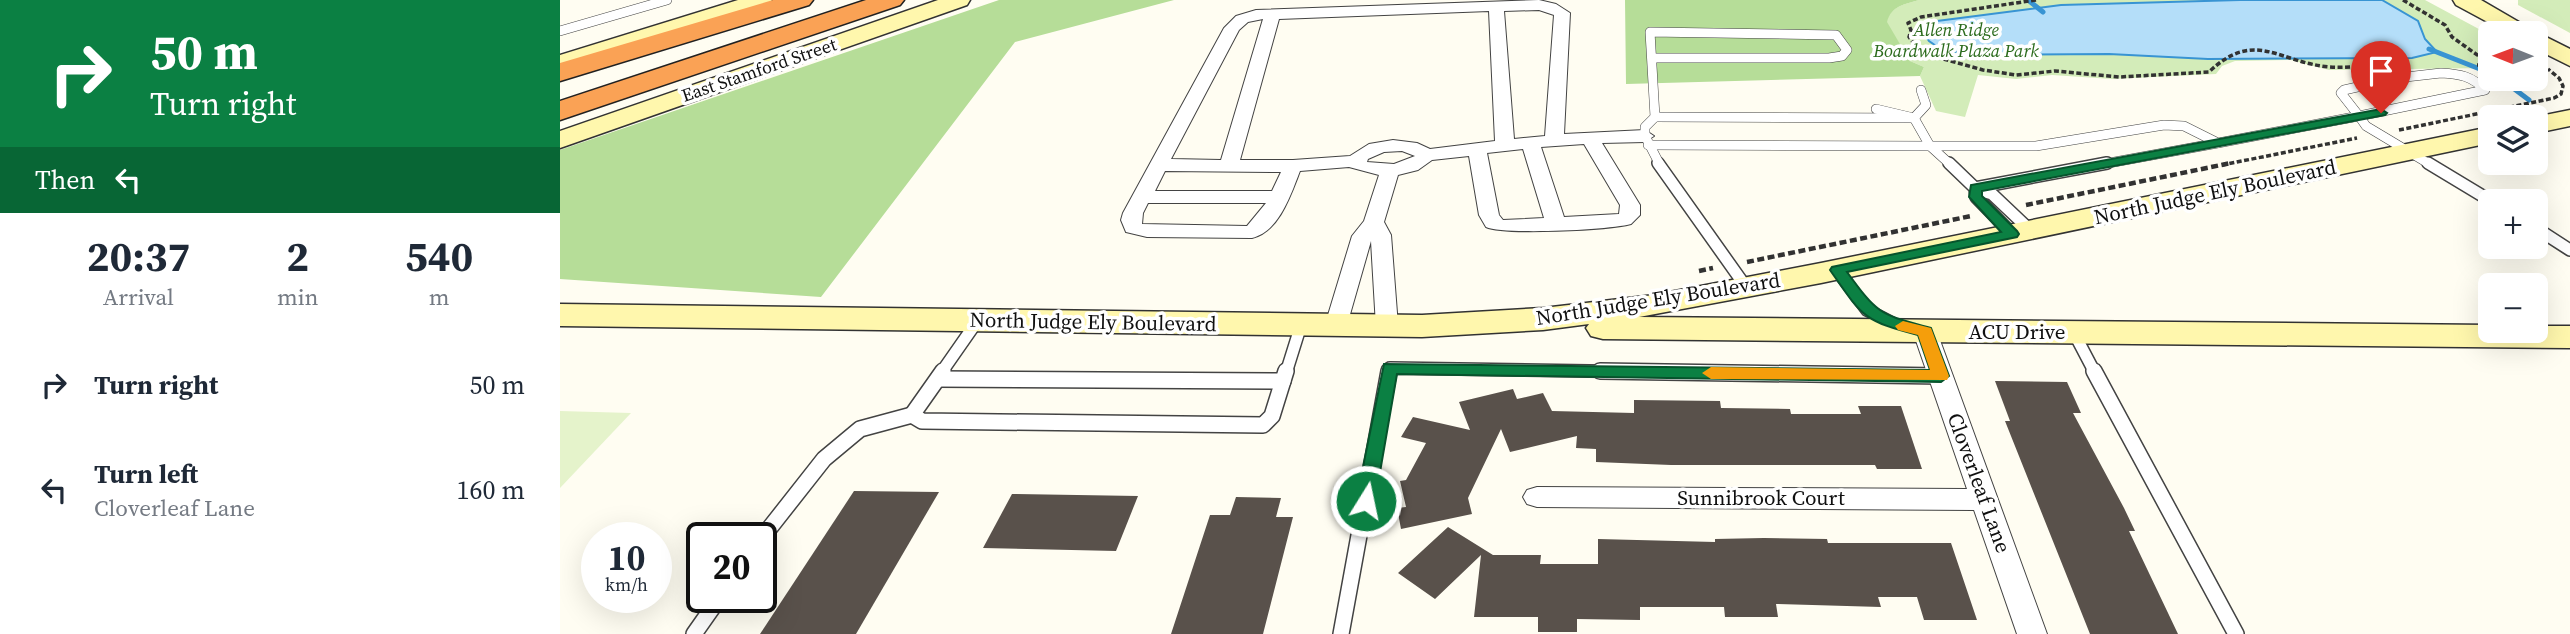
<!DOCTYPE html>
<meta charset="utf-8">
<style>
:root{--surface:#fff;--page:#f2f2f3;--text:#1f2937;--muted:#747a83}
body{margin:0;font-family:"Source Serif 4",serif;background:var(--page);color:var(--text);height:100vh;display:flex;flex-direction:column;font-size:26px;white-space:nowrap}
*{box-sizing:border-box;margin:0}
p{font-size:23px;color:var(--muted)}
.icon{flex:none;width:38px;height:38px;fill:none;stroke:currentColor;stroke-width:2;stroke-linecap:round;stroke-linejoin:round}
.map{position:relative;flex:1;overflow:hidden}
.sheet{display:flex;flex-direction:column;background:var(--surface);width:560px}
.sheet>*{flex:none}
.top-card{background:#0b8043;color:#fff;overflow:hidden}
.needle{width:46px;rotate:271deg}
.controls{position:absolute;left:1918px;top:21px;display:grid;gap:14px}
.controls a{display:grid;place-items:center;width:70px;height:70px;border-radius:10px;background:var(--surface);box-shadow:0 7px 28px #0002;font-size:35px}
.speed{position:absolute;left:21px;top:522px;display:flex;gap:14px;font-size:35px;font-weight:700;text-align:center}
.speed>*{display:grid;place-content:center;width:91px;height:91px;border-radius:50%;background:var(--surface);box-shadow:0 7px 28px #0002;line-height:1}
.speed small{font-size:18px;font-weight:400}
.speed .limit{border:4px solid #111;border-radius:10px;background:#fff;color:#111}
.pin{position:absolute;display:grid;place-items:center;width:60px;height:60px;color:#fff;margin:-72px -30px;border-radius:50% 50% 50% 0;rotate:-45deg;box-shadow:0 0 7px #0007}
.pin .icon{rotate:45deg}
.me{position:absolute;width:77px;margin:-38px;rotate:10deg;stroke-linejoin:round;filter:drop-shadow(0 0 5px #0008)}
.turn{display:flex;align-items:center;gap:24px;height:147px;padding:0 35px;font-size:32px}
.turn .icon{width:91px;height:91px;stroke-width:2.5}
.turn b{display:block;font-size:49px;line-height:60px}
.then{display:flex;align-items:center;height:66px;padding:0 35px;background:#0003;gap:14px;font-size:26px}
.eta{display:flex;justify-content:space-evenly;align-items:center;height:119px;text-align:center}
.eta b{font-size:42px;font-weight:700;line-height:49px}
ul{padding:0;list-style:none}
li{display:flex;align-items:center;gap:21px;height:105px;padding:0 35px}
li div{flex:1}
li b{display:block;font-size:26px}
li em{font-style:normal}
main{display:flex;flex:1;min-height:0}
.map>svg:first-child{display:block}
</style>
<main>
<section class="sheet">
<div class="top-card">
<div class="turn"><svg class="icon" aria-label="right" viewBox="0 0 24 24"><path d="M7 20v-9h11M14 6l5 5-5 5"/></svg><div><b>50 m</b>Turn right</div></div>
<div class="then">Then<svg class="icon" aria-label="left" viewBox="0 0 24 24"><path d="M17 20v-9H6M10 6l-5 5 5 5"/></svg></div>
</div>
<div class="eta">
<div><b>20:37</b><p>Arrival</p></div>
<div><b>2</b><p>min</p></div>
<div><b>540</b><p>m</p></div>
</div>
<ul>
<li><svg class="icon" aria-label="right" viewBox="0 0 24 24"><path d="M7 20v-9h11M14 6l5 5-5 5"/></svg><div><b>Turn right</b></div><em>50 m</em></li>
<li><svg class="icon" aria-label="left" viewBox="0 0 24 24"><path d="M17 20v-9H6M10 6l-5 5 5 5"/></svg><div><b>Turn left</b><p>Cloverleaf Lane</p></div><em>160 m</em></li>
</ul>
</section>
<div class="map">
<svg width="2010" height="634" viewBox="0 0 2010 634">
<rect width="100%" height="100%" fill="#fffdf2"/>
<g fill="#d3ecb9">
<path d="M1359 0H1865L1930 35V68L1769 70 1731 60 1675 61 1662 66 1656 74 1552 79 1492 75 1456 79 1418 75 1405 117 1376 111 1360 76 1364 67 1350 61 1326 22C1331 6 1345 4 1359 0Z"/>
<path d="M1958 0H2010V33L1958 5Z"/>
</g>
<g fill="#b6dd98">
<path d="M439 0H614L455 42 261 297 0 279V150Z"/>
<path d="M1065 0H1359C1345 4 1331 6 1327 22L1350 61 1364 67 1360 76 1066 84Z"/>
</g>
<path fill="#e5f3cb" d="M0 411 71 413 0 488Z"/>
<path fill="#b4def9" stroke="#3894d3" stroke-width="2" d="M1680 0H1822L1858 21 1865 39 1877 52 1852 58 1648 59 1549 54 1420 55 1382 50 1369 41 1363 32 1369 24 1377 21 1501 5Z"/>
<g fill="none" stroke-linecap="round" stroke-linejoin="round">
<g stroke="#3894d3" stroke-width="5">
<path d="M1468 0 1483 12"/>
<path d="M1869 49 1930 73"/>
<path d="M1941 79 1969 100"/>
</g>
</g>
<g fill="#59514b">
<path d="M1435 381 1507 382 1521 413H1513L1564 508 1575 531H1569L1618 634H1530L1445 421H1450Z"/>
<path d="M953 389 957 399 983 393 992 411 1074 413V400L1160 401 1161 408 1230 409 1231 414H1301L1298 406H1341L1362 469H1317L1315 465H1111L1036 462V449L1016 448 1017 436 950 452 941 429 908 498 912 514 841 529 837 508 846 507 840 481 846 480 866 443 841 437 853 417 910 430 899 402Z"/>
<path d="M294 491 379 492 296 634H200Z"/>
<path d="M452 494 578 496 556 551 423 548Z"/>
<path d="M676 497 721 498 716 517H733L703 634H611L650 515H670Z"/>
<path d="M888 527 933 555H981L980 564H1038V539L1155 542V539L1204 538 1267 539 1268 543H1391L1417 620H1364L1357 597H1318L1321 607 1216 604 1218 617H1165L1164 607H1080V620L1017 619V632H978V617H914L921 555 875 599 838 573Z"/>
</g>
<g fill="none" stroke-linecap="round" stroke-linejoin="round">
<g stroke="#434343" stroke-width="10">
<g id="lane-far2">
<path d="M0 31 107 0"/>
<path d="M1092 58H1269L1282 56 1287 50 1276 35 1090 32 1095 117 1085 127V136L1100 165"/>
<path d="M1881 73C1900 74 1912 76 1925 90L1799 116 1781 93 1784 90 1837 78Z"/>
<path d="M1316 109 1354 118 1366 105 1361 90"/>
<path d="M1799 116 1806 126 1871 165"/>
<path d="M1095 117 1354 118 1370 146H1476L1604 125 1624 126 1658 143 1799 116"/>
<path d="M1088 145 1370 146 1391 165"/>
<path d="M1538 165 1658 143"/>
</g>
</g>
<g stroke="#434343" stroke-width="14">
<g id="lane-far1">
<path d="M1098 163 1186 287"/>
<path d="M1389 163 1415 188 1416 197 1452 234"/>
<path d="M1868 163 1931 201"/>
<path d="M1415 188 1547 163"/>
<path d="M1419 190 1432 194 1470 230"/>
<path d="M1976 228 2010 250"/>
<path d="M1277 270 1307 310 1334 324"/>
<path d="M1514 333 1535 373"/>
<path d="M381 373 418 320"/>
<path d="M726 373 741 325"/>
<path d="M829 373 830 368 1161 373"/>
</g>
</g>
<g stroke="#434343" stroke-width="18">
<g id="lane">
<path d="M383 371 352 415 362 421 703 425 712 416 726 371"/>
<path d="M1040 371 1381 376"/>
<path d="M1534 371 1676 634"/>
<path d="M378 379 723 381"/>
<path d="M201 539 264 459 300 429 352 415"/>
<path d="M134 634 160 597"/>
<path d="M781 634 829 371"/>
</g>
</g>
<g stroke="#434343" stroke-width="2">
<g id="street">
<path d="M979 0 996 4 1010 13 1004 134 1085 130 1094 136 1085 142 1042 143 1080 205V215L1071 224C1049 230 944 235 926 227L919 215 909 156 872 160 858 170 838 175 824 222 831 235 838 326 835 331 827 333 819 331 816 326 811 241 787 325 784 330 776 332 768 330 765 325 792 236 804 221 819 175 789 167 740 171C731 194 719 232 692 238L587 237 566 232 561 220 563 213 664 28 676 16 696 10ZM979 10 994 15 985 136 954 139 944 11ZM929 11 935 141 870 149 857 143 833 140 809 144 790 156 733 160H680L719 19ZM703 19 661 160 611 159 679 30 688 22ZM1024 144 1060 205 1059 214 1004 217 981 147ZM963 149 984 218 943 220 939 215 927 153ZM842 151 855 156 834 164 807 162 808 159 824 152ZM605 171 721 172 712 191H595ZM588 203H706L687 226 582 224 583 213Z"/>
<path d="M1365 324 1373 327 1377 332 1487 634H1457L1414 510 977 507 967 504 963 497 967 490 977 487 1407 489 1353 332 1357 327Z"/>
</g>
</g>
<g stroke="#323232" stroke-width="3">
<g id="secondary">
<path d="M178 0H212L209 5 0 70V55Z"/>
<path d="M378 0H410L407 5 0 148V131Z"/>
<path d="M1893 0H1921L1976 32 2010 49V66L1976 49V33H1948L1896 5Z"/>
<path d="M2010 110V126L1976 133 1975 117Z"/>
<path d="M1930 127V143L1261 283 1079 317 1930 325V331H1976V326H2010V348L1043 339 1031 336 1026 328 1029 324 983 330 862 337 0 326V304L862 315 983 308 1094 295 1261 263Z"/>
</g>
</g>
<g stroke="#212121" stroke-width="3">
<g id="highway">
<path d="M213 0H253L249 5 0 81V63Z"/>
<path d="M306 0H344L340 5 0 120V101Z"/>
</g>
</g>
<g stroke="#323232" stroke-width="3.5" stroke-dasharray="5 2.5" stroke-linecap="butt">
<path d="M1476 0 1361 17 1348 23 1351 30 1349 37 1356 46 1373 56 1423 70 1456 75 1495 71 1559 77 1649 72C1695 28 1719 63 1770 67 1785 68 1800 66 1814 66"/>
<path d="M1843 0 1885 25 1892 37 1930 64"/>
<path d="M1917 65H1930"/>
<path d="M1839 130 1994 98 2001 94 2003 86 1999 78 1988 69"/>
<path d="M1662 165 1797 138"/>
</g>
<g stroke="#323232" stroke-width="4.5" stroke-dasharray="7 3.5" stroke-linecap="butt">
<path d="M1466 205 1671 163"/>
<path d="M1187 262 1411 216"/>
<path d="M1139 271 1153 268"/>
</g>
<use href="#lane-far2" stroke="#fff" stroke-width="9"/>
<use href="#lane-far1" stroke="#fff" stroke-width="11"/>
<use href="#lane" stroke="#fff" stroke-width="15"/>
<use href="#street" fill="#fff" fill-rule="evenodd"/>
<use href="#secondary" fill="#fff7ad" fill-rule="evenodd"/>
<use href="#highway" fill="#faa255" fill-rule="evenodd"/>
</g>
<path fill="#0b8043" stroke="#07532c" stroke-width="2" d="M1821 109 1827 113 1825 115 1422 191V196L1457 231 1459 234 1457 237 1287 272C1319 316 1320 314 1371 328L1389 376 1381 382 837 374 815 501 812 506 806 508 799 506 796 501 824 364 1370 370 1358 335C1303 321 1302 316 1270 270L1272 267 1441 232 1409 197 1411 185Z"/>
<path fill="#f59e0b" d="M1343 321 1371 328 1389 376 1387 380 1151 379 1142 373 1151 367 1370 370 1358 335 1338 330 1335 326Z"/>
<g text-anchor="middle" stroke-width="7" stroke-linejoin="round" paint-order="stroke">
<g font-size="18" font-style="italic" fill="#2b6b1c" stroke="#fff">
<text x="1396" y="36">Allen Ridge<tspan x="1396" dy="21">Boardwalk Plaza Park</tspan></text>
</g>
<g font-size="18" fill="#101010" stroke="#fff">
<text transform="translate(199 70) rotate(-19)" y="6">East Stamford Street</text>
</g>
<g font-size="21" fill="#101010" stroke="#fff">
<text transform="translate(1655 192) rotate(-12)" y="7">North Judge Ely Boulevard</text>
<text transform="translate(1098 299) rotate(-9)" y="7">North Judge Ely Boulevard</text>
<text transform="translate(533 322) rotate(1)" y="7">North Judge Ely Boulevard</text>
<text x="1457" y="339">ACU Drive</text>
<text transform="translate(1419 483) rotate(70)" y="7">Cloverleaf Lane</text>
<text x="1201" y="505">Sunnibrook Court</text>
</g>
</g>
</svg>
<div class="controls">
<a><svg class="needle" viewBox="-14 -14 28 28"><path d="M0-13l5 13h-10z" fill="#e53935"/><path d="M0 13l5-13h-10z" fill="#747a83"/></svg></a>
<a><svg class="icon" aria-label="layers" viewBox="0 0 24 24"><path d="M12 4l9 5-9 5-9-5zM3 14l9 5 9-5"/></svg></a>
<a>+</a>
<a>−</a>
</div>
<div class="speed"><div>10<small>km/h</small></div><div class="limit">20</div></div>
<div class="pin" style="left:1821px;top:113px;background:#d93025"><svg class="icon" aria-label="arrive" viewBox="0 0 24 24"><path d="M6 21V4h12l-3 4 3 4H6"/></svg></div>
<svg class="me" style="left:806px;top:501px" viewBox="-20 -20 40 40"><circle r="17" fill="#0b8043" stroke="#fff" stroke-width="3"/><path d="M0-11L8 9 0 5-8 9z" fill="#fff"/></svg>
</div>
</main>
